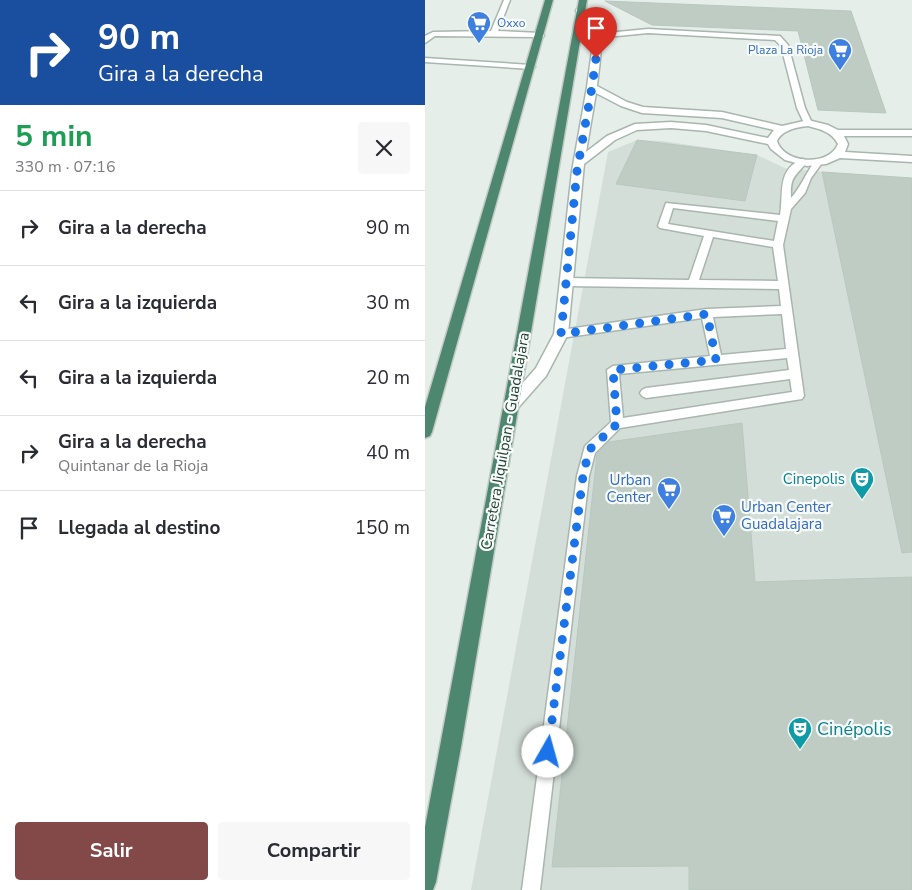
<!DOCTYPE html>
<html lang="es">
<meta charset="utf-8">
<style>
:root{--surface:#fff;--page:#f7f7f7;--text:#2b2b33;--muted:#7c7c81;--line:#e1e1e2;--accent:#834949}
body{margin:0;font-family:"Nunito Sans",sans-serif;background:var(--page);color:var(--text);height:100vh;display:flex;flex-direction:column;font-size:19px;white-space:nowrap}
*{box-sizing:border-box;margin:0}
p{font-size:16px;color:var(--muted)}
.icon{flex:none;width:28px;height:28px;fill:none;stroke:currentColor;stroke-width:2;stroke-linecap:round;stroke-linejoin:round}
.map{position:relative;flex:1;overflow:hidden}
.details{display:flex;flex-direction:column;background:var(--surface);width:425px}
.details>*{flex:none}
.hud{background:#1a4fa0;color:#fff;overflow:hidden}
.pin{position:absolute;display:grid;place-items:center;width:42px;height:42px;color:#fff;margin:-51px -21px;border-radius:50% 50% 50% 0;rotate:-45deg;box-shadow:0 0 5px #0007}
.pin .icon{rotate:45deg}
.me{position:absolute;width:55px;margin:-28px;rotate:7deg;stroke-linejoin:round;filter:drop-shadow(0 0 4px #0008)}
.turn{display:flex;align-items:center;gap:18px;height:105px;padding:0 15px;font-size:22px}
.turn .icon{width:65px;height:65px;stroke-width:2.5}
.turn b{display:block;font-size:35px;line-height:42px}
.round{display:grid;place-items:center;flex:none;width:52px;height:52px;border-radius:5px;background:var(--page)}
.overview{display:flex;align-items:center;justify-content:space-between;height:85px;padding:0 15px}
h1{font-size:30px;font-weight:700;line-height:38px;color:#1e9e55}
.action{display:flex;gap:10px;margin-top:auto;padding:10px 15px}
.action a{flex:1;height:58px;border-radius:5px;background:var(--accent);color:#fff;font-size:20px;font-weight:700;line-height:58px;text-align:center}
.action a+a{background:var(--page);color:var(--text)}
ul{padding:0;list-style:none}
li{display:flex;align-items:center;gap:15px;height:75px;padding:0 15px;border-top:1px solid var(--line)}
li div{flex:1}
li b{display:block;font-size:19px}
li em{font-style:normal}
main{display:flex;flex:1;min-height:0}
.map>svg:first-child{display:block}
</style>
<main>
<section class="details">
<div class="hud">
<div class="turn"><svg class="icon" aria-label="right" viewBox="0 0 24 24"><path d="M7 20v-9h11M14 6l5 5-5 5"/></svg><div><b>90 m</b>Gira a la derecha</div></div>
</div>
<div class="overview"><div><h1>5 min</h1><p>330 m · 07:16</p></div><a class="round"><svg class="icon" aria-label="close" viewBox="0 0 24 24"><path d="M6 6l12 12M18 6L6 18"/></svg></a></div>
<ul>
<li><svg class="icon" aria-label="right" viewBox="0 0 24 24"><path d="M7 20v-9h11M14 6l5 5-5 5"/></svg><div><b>Gira a la derecha</b></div><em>90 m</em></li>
<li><svg class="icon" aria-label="left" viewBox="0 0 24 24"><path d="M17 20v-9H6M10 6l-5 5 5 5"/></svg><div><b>Gira a la izquierda</b></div><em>30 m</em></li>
<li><svg class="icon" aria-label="left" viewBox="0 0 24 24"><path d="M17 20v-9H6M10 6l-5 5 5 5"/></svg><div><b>Gira a la izquierda</b></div><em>20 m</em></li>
<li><svg class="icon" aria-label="right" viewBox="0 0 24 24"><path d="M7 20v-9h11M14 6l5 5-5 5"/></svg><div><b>Gira a la derecha</b><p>Quintanar de la Rioja</p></div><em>40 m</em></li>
<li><svg class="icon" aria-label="arrive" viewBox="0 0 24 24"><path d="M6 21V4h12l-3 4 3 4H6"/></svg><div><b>Llegada al destino</b></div><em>150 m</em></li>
</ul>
<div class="action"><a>Salir</a><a>Compartir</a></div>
</section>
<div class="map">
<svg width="487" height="890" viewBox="0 0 487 890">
<rect width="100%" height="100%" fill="#e6eee9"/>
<path fill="#d4ded8" d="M212 140 238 141 332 155 362 169 485 178 487 183V890H46L183 152Z"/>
<g fill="#beccc4" stroke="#b8c8bf">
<path d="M180 1 426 11 461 113 393 110 373 31 227 25Z"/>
<path d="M212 140 332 155 320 201 191 184Z"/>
<path d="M397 172 487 178V552L477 553Z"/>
<path d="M317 423 330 582 487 577V890H264V866L127 867 172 454 184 442Z"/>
</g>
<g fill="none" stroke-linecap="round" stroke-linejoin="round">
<g stroke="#a8b6af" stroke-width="3">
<g id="service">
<path d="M79 0H85L73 31 115 33 119 35 118 37 10 36 0 43V36L8 32 66 31Z"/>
<path d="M223 29 355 36 363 45 380 108 387 123 380 125 372 108 356 46 350 40 223 33 151 40 147 38 151 36Z"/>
<path d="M0 58 106 65 110 67 106 69 0 62Z"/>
<path d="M378 159 382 162C370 177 365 176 366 198 376 187 381 173 390 161L397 163 386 178 380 193 366 209 358 245 379 396 377 399 195 428 170 453 164 476 115 890H97L152 476 160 446 186 422 182 370 188 366 285 356 277 318 136 338 130 334 136 330 282 309 356 306 354 289 141 286 136 282 141 278 264 280 279 236 235 228 233 226 241 203 355 215C359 194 351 169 378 159ZM248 208 353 221 349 241 243 224ZM288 237 348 247 353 281 274 280ZM357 314 361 349 296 355 288 317ZM362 358 364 370 221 388 217 390 215 393 217 396 221 398 365 379 367 392 198 418 194 374Z"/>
</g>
</g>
<g stroke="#a8b6af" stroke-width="3">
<path id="minor" d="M152 9H158C181 42 176 48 172 86L202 102 218 107 297 112 357 126 383 120 403 125 413 130H487V136H419L423 144 420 152 487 156V162L415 158 401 164 382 166 360 160 346 149 343 144 281 131 246 128 212 130 190 140 159 164 143 334 121 376 92 409 87 411 82 409 80 405 82 401 111 368 129 334 147 171 162 87 168 43 163 28 151 11ZM171 93 196 106 217 113 297 118 349 130 343 138 281 125 246 122 210 124 182 136 161 152ZM383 126C395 129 407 132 413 144 404 167 359 164 352 141 357 130 372 127 383 126Z"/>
</g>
<g stroke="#c2cac6" stroke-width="3">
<g id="trunk">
<path d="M120 0H128L7 432 5 436 0 438V407Z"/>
<path d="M154 0H162L36 747 11 882 8 890H0V827Z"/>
</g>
</g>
<use href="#service" fill="#fff" fill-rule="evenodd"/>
<use href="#minor" fill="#fff" fill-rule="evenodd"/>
<use href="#trunk" fill="#4e8770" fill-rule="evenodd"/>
</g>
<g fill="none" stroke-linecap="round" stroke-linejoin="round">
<path stroke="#1a73e8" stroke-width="9" stroke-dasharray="0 16.2" d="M123 752 158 476 164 450 192 424 188 370 291 360 282 314 136 334 152 171 167 87 171 58"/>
</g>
<defs>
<g id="supermarket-pin" transform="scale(1.25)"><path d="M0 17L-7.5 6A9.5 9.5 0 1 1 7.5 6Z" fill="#3f7fe0" stroke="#f6faf8"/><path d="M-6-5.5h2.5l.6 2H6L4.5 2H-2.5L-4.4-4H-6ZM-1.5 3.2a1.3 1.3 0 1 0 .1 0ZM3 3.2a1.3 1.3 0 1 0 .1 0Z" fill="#fff"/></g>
<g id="theatre-pin" transform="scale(1.25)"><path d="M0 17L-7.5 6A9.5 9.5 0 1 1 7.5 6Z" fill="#0f9aa8" stroke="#f6faf8"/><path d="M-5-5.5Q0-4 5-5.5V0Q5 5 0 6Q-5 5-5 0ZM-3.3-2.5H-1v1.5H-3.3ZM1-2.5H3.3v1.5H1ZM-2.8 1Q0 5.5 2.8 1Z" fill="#fff"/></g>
</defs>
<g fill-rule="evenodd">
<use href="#supermarket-pin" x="54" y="23"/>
<use href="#supermarket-pin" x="415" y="50"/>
<use href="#theatre-pin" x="437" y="479"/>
<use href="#supermarket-pin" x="244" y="489"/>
<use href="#supermarket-pin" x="299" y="516"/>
<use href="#theatre-pin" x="375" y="729"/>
</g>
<g text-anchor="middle" stroke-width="4.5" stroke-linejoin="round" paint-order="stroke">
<g font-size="12" fill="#366cbe" stroke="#f6faf8" text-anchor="start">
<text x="72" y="27">Oxxo</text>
<text x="398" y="54" text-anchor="end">Plaza La Rioja</text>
</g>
<g font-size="15" fill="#254034" stroke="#f6faf8">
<text transform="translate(80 441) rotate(-80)" y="5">Carretera Jiquilpan - Guadalajara</text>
</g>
<g font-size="15" fill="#0d838f" stroke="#f6faf8" text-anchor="end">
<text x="420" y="484">Cinepolis</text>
</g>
<g font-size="15" fill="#366cbe" stroke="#f6faf8" text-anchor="end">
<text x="226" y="485">Urban<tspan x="226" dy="17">Center</tspan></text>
<text x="316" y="512" text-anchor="start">Urban Center<tspan x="316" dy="17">Guadalajara</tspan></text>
</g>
<g font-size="18" fill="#0d838f" stroke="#f6faf8" text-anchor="start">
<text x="392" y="735">Cinépolis</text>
</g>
</g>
</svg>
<div class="pin" style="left:171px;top:58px;background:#d93025"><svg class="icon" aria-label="arrive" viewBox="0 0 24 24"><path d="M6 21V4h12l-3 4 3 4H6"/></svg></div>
<svg class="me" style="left:123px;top:752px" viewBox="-20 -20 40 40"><circle r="19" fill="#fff"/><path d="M0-13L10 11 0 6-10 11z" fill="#1a73e8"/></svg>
</div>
</main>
